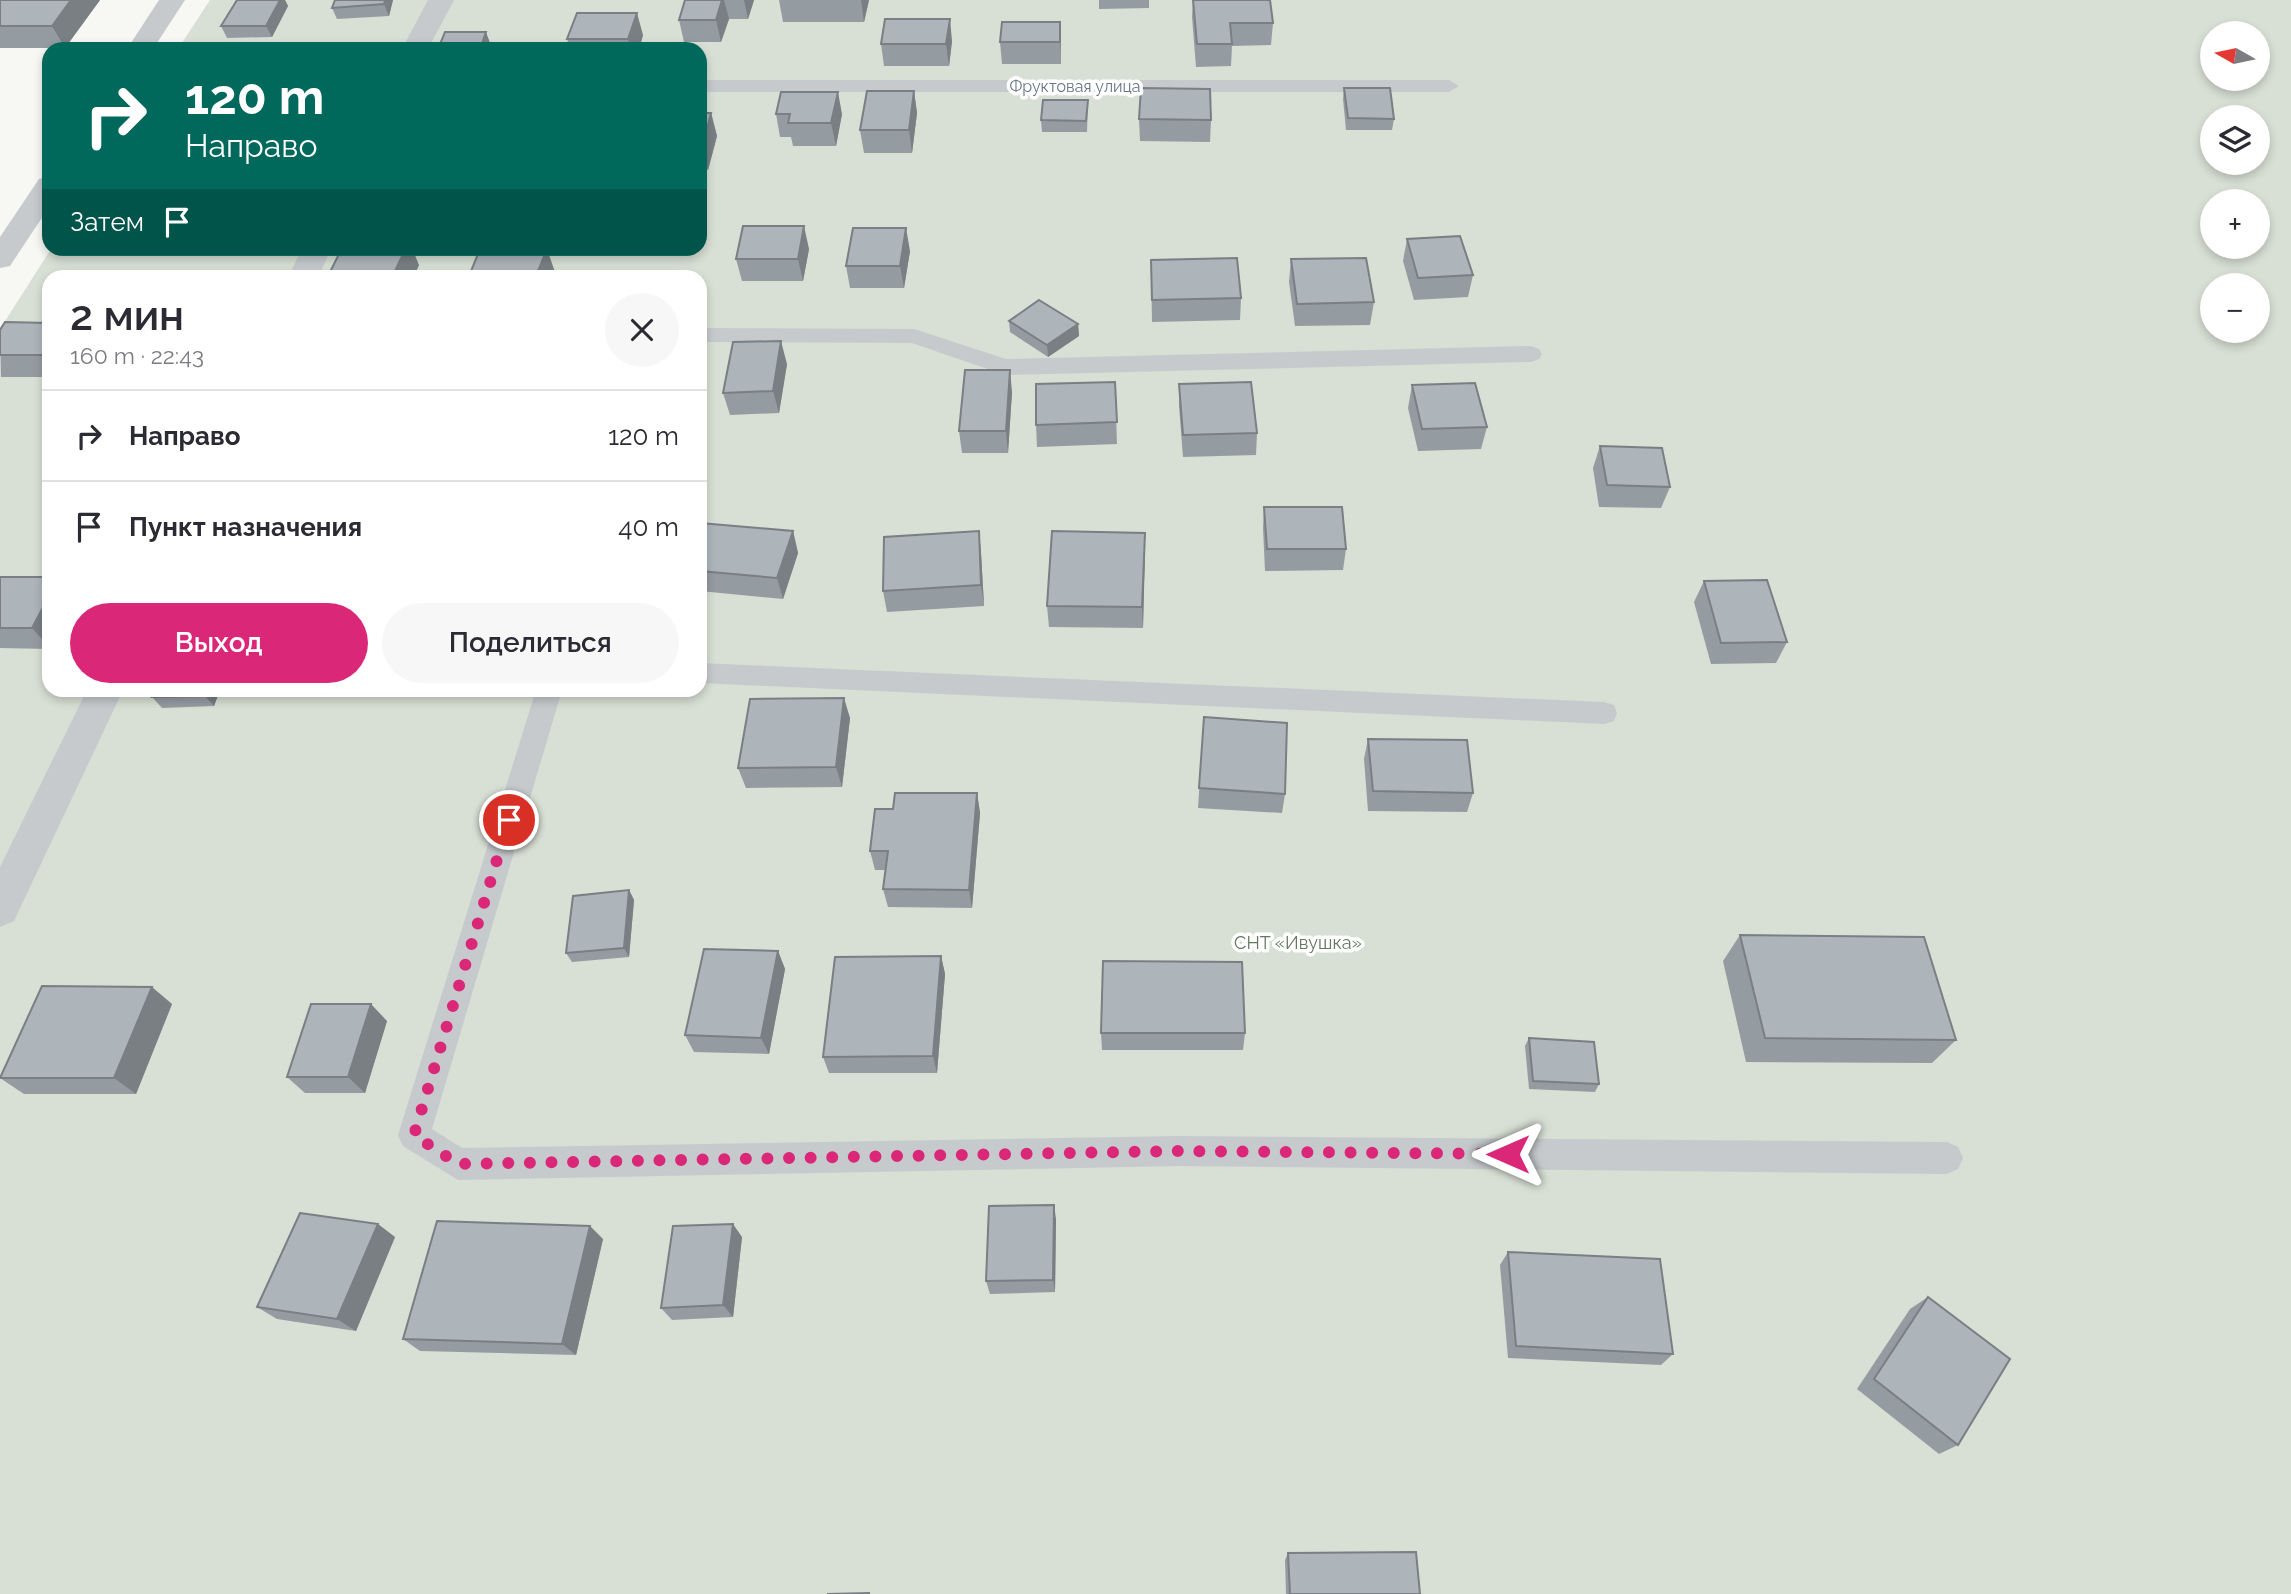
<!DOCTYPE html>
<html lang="ru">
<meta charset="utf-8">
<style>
:root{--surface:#fff;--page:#f7f7f7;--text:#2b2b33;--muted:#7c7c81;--line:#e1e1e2;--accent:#db2777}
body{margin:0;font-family:Raleway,sans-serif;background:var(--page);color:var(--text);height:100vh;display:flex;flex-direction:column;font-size:26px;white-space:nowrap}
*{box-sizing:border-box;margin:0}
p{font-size:23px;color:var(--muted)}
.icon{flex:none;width:38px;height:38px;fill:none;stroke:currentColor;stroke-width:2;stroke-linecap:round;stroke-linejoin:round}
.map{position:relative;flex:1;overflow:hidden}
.details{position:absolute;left:42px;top:270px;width:665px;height:427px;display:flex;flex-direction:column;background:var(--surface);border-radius:21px;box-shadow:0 4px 10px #0003}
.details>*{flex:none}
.banner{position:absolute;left:42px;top:42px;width:665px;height:214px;border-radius:21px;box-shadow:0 4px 10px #0003;background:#00695c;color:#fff;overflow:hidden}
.needle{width:46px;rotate:279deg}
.controls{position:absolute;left:2200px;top:21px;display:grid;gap:14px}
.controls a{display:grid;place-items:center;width:70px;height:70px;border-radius:50%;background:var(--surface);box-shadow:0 4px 10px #0003;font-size:35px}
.pin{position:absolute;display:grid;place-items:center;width:60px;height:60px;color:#fff;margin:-30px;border:4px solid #fff;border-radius:50%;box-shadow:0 2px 7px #0007}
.me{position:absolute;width:77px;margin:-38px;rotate:270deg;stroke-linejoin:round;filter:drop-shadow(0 0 5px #0008)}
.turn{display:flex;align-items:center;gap:24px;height:147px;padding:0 28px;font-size:32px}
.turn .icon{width:91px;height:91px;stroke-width:2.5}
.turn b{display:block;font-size:49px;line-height:60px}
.then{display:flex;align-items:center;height:66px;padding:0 28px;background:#0003;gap:14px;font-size:26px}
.round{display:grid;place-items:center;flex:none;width:74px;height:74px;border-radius:37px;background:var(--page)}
.headline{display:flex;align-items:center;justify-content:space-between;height:119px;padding:0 28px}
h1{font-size:42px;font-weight:600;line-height:52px}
.primary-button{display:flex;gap:14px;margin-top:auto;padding:14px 28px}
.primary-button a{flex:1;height:80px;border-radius:42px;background:var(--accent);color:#fff;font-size:28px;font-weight:600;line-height:80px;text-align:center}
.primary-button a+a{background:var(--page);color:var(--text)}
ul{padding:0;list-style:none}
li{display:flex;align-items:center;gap:21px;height:91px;padding:0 28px;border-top:2px solid var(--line)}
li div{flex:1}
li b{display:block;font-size:26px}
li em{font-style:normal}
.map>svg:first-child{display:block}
</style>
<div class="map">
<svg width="2291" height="1594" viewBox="0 0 2291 1594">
<rect width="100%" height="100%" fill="#f7f7f3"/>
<path fill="#d8dfd4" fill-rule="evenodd" d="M210 0H2291V1594H0V329L51 249 700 248V49H178ZM2212 33H2258V79H2212ZM2212 117H2258V163H2212ZM2212 201H2258V247H2212ZM49 276H700V690H49ZM2212 285H2258V331H2212Z"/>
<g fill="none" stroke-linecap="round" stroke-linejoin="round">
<g fill="#c6cacd" fill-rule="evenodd">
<path d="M700 80H1449L1459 86 1449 92H700Z"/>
<path d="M700 328 914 329 1006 359 1531 346 1539 349 1542 354 1539 359 1531 362 1005 375 912 343 700 342Z"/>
<path d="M700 663 1604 702 1614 705 1617 713 1614 721 1604 724 700 683Z"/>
<path d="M536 690H562L432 1129 462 1148 1179 1136 1947 1142 1958 1147 1963 1158 1958 1169 1947 1174 1179 1166 458 1180 403 1146 398 1135Z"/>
</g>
<g fill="#c6cacd" fill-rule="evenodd">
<path d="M159 0H185L153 49H127Z"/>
<path d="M428 0H454L428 49H402Z"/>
<path d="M49 176V207L10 266 0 268V237L39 179Z"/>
<path d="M302 248H331L319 276H289Z"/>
<path d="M87 690H123L14 921 0 927V867Z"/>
</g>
</g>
<g fill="#959ca1">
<path d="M0 0H100L65 48H0Z"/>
<path d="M237 0H285L288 6 272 37 227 38 221 26Z"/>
<path d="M335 0H393L389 16 337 19 332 8Z"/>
<path d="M685 0H754L748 19H729L721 42H684L679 20Z"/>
<path d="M779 0H869L864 22H783Z"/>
<path d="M1099 0H1149V8L1099 9Z"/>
<path d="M1193 0H1270L1273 23 1271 45 1232 46 1231 66 1196 67 1192 17Z"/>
<path d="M1060 22 1061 64H1002L1000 42Z"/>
<path d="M643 35 639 49H570L567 39Z"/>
<path d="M952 41 949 66H884L881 44Z"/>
<path d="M1344 88 1394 119 1392 130H1346L1343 99Z"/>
<path d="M914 91 917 113 912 153H864L860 130Z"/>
<path d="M1088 100 1087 132H1042L1041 120Z"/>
<path d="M700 113H711L717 136 708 170H700Z"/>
<path d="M776 114H842L836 146H793L791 137H780Z"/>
<path d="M1139 119 1211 120 1210 142 1140 141Z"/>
<path d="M1407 239 1473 275 1468 297 1414 300 1403 261Z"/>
<path d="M809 249 803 281H742L736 259Z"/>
<path d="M910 251 904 288H850L846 266Z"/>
<path d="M1291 259 1374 302 1370 325 1295 326 1289 282Z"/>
<path d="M1151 260 1241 298 1240 320 1152 322Z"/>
<path d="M419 265 414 276H332L330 272Z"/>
<path d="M1009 321 1078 324 1079 336 1048 357 1010 332Z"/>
<path d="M49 323V377H1L0 330Z"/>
<path d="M787 364 779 413 730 415 723 393Z"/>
<path d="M1115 382 1117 444 1037 447 1036 425Z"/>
<path d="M1179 384 1257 433 1256 455 1183 457 1179 406Z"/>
<path d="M1412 385 1487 427 1481 449 1418 451 1408 408Z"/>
<path d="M1012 392 1008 453H962L959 431Z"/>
<path d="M1600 446 1670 487 1661 508 1599 507 1593 468Z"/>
<path d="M1264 507 1346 549 1343 570 1265 571 1263 528Z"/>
<path d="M700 523 793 531 798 553 783 599 700 591Z"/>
<path d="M979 531 981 553 984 606 887 612 883 591Z"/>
<path d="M1145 533 1143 628 1049 627 1047 606Z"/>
<path d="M0 577H49V649L0 648Z"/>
<path d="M1704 581 1787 642 1776 663 1711 664 1694 602Z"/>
<path d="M156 690H220L214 706 162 708 152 697Z"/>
<path d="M1204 717 1285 794 1282 813 1198 808Z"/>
<path d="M850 718 842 787 746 788 738 768Z"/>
<path d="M1368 739 1473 793 1467 812 1368 811 1364 759Z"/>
<path d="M977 793 980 813 972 908 888 907 883 889 886 870H875L870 851Z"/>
<path d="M629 890 634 900 629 957 572 962 566 953Z"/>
<path d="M1740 935 1956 1040 1932 1063 1746 1062 1723 961Z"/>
<path d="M778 951 785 969 769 1054 694 1052 685 1035Z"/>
<path d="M941 956 945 974 937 1073H829L823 1057Z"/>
<path d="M172 1004 136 1094H24L0 1078Z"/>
<path d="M387 1021 365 1093H305L287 1077Z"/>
<path d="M1101 1033H1245L1243 1050H1102Z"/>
<path d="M1529 1038 1599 1084 1595 1092 1529 1089 1525 1046Z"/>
<path d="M1056 1219 1055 1292 990 1294 986 1281Z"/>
<path d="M395 1237 356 1331 277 1319 257 1307Z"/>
<path d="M742 1237 733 1317 672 1320 661 1308Z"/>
<path d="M603 1239 576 1355 420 1351 403 1339Z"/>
<path d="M1508 1252 1673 1354 1661 1365 1508 1358 1500 1265Z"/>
<path d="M1928 1297 1958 1445 1939 1454 1857 1389 1910 1309Z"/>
<path d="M1288 1553 1420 1594H1286L1285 1560Z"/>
</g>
<g fill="#797f83">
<path d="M71 0H100L65 48 52 26Z"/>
<path d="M280 0H285L288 6 272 37 266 26Z"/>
<path d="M385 0H393L389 16 384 4Z"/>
<path d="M722 0H724L729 19 721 42 716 20Z"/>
<path d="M744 0H754L748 19Z"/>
<path d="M861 0H869L864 22Z"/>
<path d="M637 13 643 35 639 49H631L628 39Z"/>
<path d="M950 19 952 41 949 66 946 44Z"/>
<path d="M1060 22 1061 45V64L1060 42Z"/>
<path d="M486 32 490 43 488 49H480Z"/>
<path d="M914 91 917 113 912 153 909 130Z"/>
<path d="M838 92 842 114 836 146 831 123Z"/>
<path d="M711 113 717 136 708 170 702 147Z"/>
<path d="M700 201 703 212 700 220Z"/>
<path d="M804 226 809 249 803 281 798 259Z"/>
<path d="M906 228 910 251 904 288 900 266Z"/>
<path d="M406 248H412L419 265 414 276H396L394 273Z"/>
<path d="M547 249 555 272 553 276H536Z"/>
<path d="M1078 324 1079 336 1048 357 1047 345Z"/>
<path d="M781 341 787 364 779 413 773 391Z"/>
<path d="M1010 370 1012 392 1008 453 1006 431Z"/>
<path d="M793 531 798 553 783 599 777 578Z"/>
<path d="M979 531 981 553 984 606 981 585Z"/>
<path d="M1145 533V554L1143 628 1142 607Z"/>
<path d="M49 596V647L32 628Z"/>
<path d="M208 690H220L214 706 205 696Z"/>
<path d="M844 698 850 718 842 787 836 767Z"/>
<path d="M977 793 980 813 972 908 969 890Z"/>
<path d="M629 890 634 900 629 957 624 948Z"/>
<path d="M778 951 785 969 769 1054 761 1038Z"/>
<path d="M941 956 945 974 937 1073 933 1056Z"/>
<path d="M152 987 172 1004 136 1094 114 1078Z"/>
<path d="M371 1004 387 1021 365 1093 348 1077Z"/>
<path d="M1054 1205 1056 1219 1055 1292 1053 1280Z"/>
<path d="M378 1224 395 1237 356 1331 337 1319Z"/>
<path d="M733 1224 742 1237 733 1317 723 1305Z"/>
<path d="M590 1226 603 1239 576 1355 562 1344Z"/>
</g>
<g fill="#adb5bb" stroke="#797f83" stroke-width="2">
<path d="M0 0H71L52 26H0Z"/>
<path d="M237 0H280L266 26H221Z"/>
<path d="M335 0H385L384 4 332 8Z"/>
<path d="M685 0H722L716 20H679Z"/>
<path d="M1193 0H1270L1273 23H1230L1232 44H1197Z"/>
<path d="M577 13H637L628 39H567Z"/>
<path d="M885 19H950L946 44H881Z"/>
<path d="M1002 22H1060V42H1000Z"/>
<path d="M445 32H486L480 49H438Z"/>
<path d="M1141 88 1210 89 1211 120 1139 119Z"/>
<path d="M1344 88H1390L1394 119 1348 118Z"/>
<path d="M867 91H914L909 130H860Z"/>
<path d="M781 92H838L831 123H788L790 114H776Z"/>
<path d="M1043 100H1088L1086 121 1041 120Z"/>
<path d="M700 113H711L702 147H700Z"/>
<path d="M743 226H804L798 259H736Z"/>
<path d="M853 228H906L900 266H846Z"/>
<path d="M1460 236 1473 275 1418 278 1407 239Z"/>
<path d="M342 248H406L394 273 330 272Z"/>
<path d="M480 249H547L536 276H469Z"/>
<path d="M1237 258 1241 298 1152 300 1151 260Z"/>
<path d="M1366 258 1374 302 1297 304 1291 259Z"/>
<path d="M1039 300 1078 324 1047 345 1009 321Z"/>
<path d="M5 322 49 323V355H0V330Z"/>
<path d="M781 341 773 391 723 393 733 342Z"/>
<path d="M965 370H1010L1006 431H959Z"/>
<path d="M1115 382 1117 422 1036 425V384Z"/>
<path d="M1251 382 1257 433 1183 435 1179 384Z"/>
<path d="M1475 383 1487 427 1422 429 1412 385Z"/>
<path d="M1600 446 1662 448 1670 487 1607 485Z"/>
<path d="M1264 507H1342L1346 549H1267Z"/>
<path d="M700 523 793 531 777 578 700 571Z"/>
<path d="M979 531 981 585 883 591 884 537Z"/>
<path d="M1052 531 1145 533 1142 607 1047 606Z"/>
<path d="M0 577H49V596L32 628H0Z"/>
<path d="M1767 580 1787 642 1721 643 1704 581Z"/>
<path d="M156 690H208L205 696 152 697Z"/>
<path d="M844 698 836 767 738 768 750 699Z"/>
<path d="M1204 717 1287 723 1285 794 1199 788Z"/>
<path d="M1368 739 1467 740 1473 793 1373 791Z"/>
<path d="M895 793H977L969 890 883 889 888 851H870L875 809H893Z"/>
<path d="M629 890 624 948 566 953 573 896Z"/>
<path d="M1740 935 1924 937 1956 1040 1765 1038Z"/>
<path d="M704 949 778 951 761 1038 685 1035Z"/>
<path d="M941 956 933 1056 823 1057 835 957Z"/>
<path d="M1103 961 1242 962 1245 1033H1101Z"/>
<path d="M42 986 152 987 114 1078H0Z"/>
<path d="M311 1004H371L348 1077H287Z"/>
<path d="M1529 1038 1594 1042 1599 1084 1533 1081Z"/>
<path d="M1054 1205 1053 1280 986 1281 989 1206Z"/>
<path d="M300 1213 378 1224 337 1319 257 1307Z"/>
<path d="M437 1221 590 1226 562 1344 403 1339Z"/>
<path d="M733 1224 723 1305 661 1308 673 1226Z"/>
<path d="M1508 1252 1660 1259 1673 1354 1516 1346Z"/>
<path d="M1928 1297 2010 1359 1958 1445 1874 1379Z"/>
<path d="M1416 1552 1420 1594H1290L1288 1553Z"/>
<path d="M869 1593V1594H827Z"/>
</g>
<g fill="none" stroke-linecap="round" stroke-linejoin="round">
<path stroke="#db2777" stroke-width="12" stroke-dasharray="0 21.6" d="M509 820 414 1135 458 1164 1179 1151 1508 1154"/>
</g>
<g text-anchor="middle" stroke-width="7" stroke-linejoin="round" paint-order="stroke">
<g font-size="16" fill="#647686" stroke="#fff">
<text x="1075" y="92">Фруктовая улица</text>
</g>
<g font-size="18" fill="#63785f" stroke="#fff">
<text x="1298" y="949">СНТ «Ивушка»</text>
</g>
</g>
</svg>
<div class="controls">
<a><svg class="needle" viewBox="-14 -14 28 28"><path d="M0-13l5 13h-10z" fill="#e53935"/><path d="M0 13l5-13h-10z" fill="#7c7c81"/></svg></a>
<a><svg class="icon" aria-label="layers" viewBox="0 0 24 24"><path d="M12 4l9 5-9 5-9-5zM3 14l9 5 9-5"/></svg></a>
<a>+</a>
<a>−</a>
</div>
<div class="pin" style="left:509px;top:820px;background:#d93025"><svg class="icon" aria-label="arrive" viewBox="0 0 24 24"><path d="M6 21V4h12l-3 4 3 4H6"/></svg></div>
<svg class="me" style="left:1508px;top:1154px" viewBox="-20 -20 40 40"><path d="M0-17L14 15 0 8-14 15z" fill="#db2777" stroke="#fff" stroke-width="4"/></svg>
<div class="banner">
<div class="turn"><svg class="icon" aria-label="right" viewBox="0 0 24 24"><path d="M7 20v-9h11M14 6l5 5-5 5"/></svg><div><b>120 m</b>Направо</div></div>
<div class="then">Затем<svg class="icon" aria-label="arrive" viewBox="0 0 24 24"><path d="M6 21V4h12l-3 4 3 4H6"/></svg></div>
</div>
<section class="details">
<div class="headline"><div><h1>2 мин</h1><p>160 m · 22:43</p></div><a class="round"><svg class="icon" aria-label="close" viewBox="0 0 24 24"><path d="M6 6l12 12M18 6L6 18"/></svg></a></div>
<ul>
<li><svg class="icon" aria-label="right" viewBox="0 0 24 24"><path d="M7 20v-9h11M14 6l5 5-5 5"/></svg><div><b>Направо</b></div><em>120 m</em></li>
<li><svg class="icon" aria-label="arrive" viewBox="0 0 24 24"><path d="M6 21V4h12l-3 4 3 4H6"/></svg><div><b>Пункт назначения</b></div><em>40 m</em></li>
</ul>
<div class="primary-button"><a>Выход</a><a>Поделиться</a></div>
</section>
</div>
